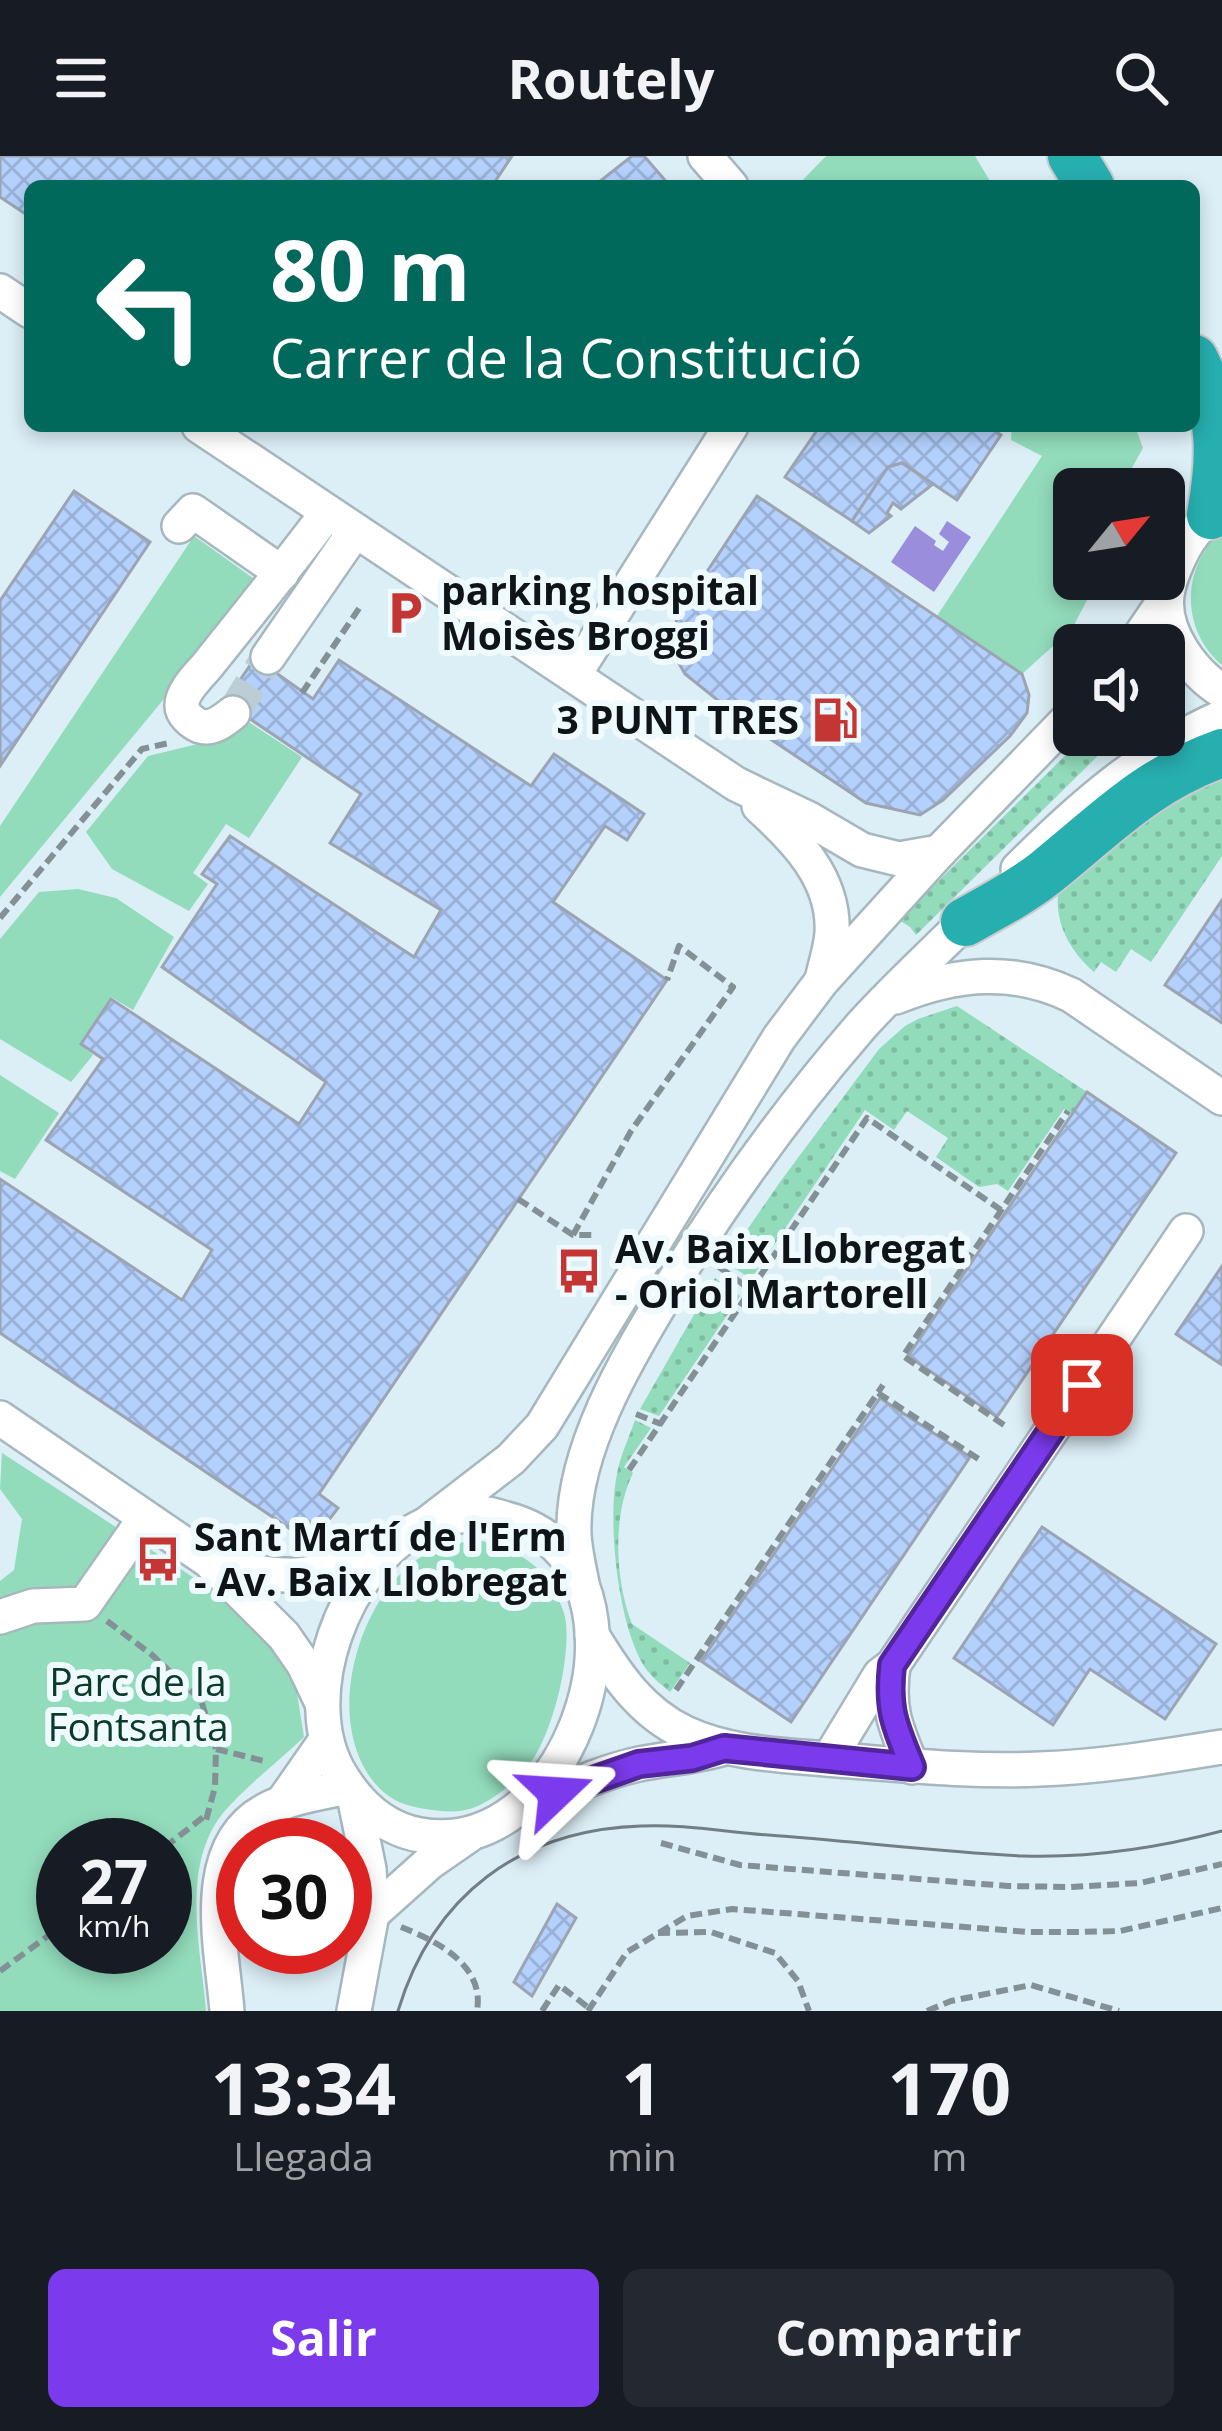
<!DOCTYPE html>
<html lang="es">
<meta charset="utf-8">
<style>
:root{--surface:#171b24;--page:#242831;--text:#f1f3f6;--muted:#9ea1a6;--accent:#7c3aed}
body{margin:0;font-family:"Open Sans",sans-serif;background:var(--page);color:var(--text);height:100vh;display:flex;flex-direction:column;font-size:45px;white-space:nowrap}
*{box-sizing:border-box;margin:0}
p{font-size:39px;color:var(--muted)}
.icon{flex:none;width:66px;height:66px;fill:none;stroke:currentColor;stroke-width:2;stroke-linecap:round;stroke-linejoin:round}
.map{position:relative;height:1855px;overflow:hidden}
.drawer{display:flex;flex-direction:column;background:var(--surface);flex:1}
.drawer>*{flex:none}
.guide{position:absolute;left:24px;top:24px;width:1176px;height:252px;border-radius:18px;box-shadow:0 6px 18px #0003;background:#00695c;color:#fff;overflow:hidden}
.needle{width:78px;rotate:60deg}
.controls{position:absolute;left:1053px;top:312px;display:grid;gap:24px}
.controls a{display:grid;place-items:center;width:132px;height:132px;border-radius:18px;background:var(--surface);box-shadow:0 6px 18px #0003;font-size:60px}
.speed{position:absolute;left:36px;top:1662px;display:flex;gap:24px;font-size:60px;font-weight:700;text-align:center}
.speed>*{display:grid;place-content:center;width:156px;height:156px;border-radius:50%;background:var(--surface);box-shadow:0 6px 18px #0003;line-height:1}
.speed small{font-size:30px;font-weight:400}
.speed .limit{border:18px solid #d22;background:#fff;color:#111}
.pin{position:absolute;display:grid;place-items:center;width:102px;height:102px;color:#fff;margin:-51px;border-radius:24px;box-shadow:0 6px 18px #0006}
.me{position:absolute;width:132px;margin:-66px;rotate:70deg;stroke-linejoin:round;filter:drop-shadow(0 0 9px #0008)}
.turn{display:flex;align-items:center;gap:42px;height:252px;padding:0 48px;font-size:54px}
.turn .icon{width:156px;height:156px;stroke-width:2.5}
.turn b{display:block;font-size:84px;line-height:102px}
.eta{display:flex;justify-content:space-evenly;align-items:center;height:204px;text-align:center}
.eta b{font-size:72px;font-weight:700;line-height:84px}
.primary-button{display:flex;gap:24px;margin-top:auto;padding:24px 48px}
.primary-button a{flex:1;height:138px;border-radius:18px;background:var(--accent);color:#fff;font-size:48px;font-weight:700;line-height:138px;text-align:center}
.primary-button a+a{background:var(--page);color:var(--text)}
header{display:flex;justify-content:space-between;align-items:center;height:156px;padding:0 48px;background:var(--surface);font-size:54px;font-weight:700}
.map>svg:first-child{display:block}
</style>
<header><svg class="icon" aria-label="menu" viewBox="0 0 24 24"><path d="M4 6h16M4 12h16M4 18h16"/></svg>Routely<svg class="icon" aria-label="search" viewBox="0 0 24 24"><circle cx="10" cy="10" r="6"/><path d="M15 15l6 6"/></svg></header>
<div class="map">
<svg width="1222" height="1855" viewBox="0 0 1222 1855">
<defs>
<pattern id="grass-dots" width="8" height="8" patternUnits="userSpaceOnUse" patternTransform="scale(3)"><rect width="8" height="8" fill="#92dcbb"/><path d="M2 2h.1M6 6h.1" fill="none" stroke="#7dbca0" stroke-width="1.8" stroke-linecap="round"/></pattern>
<pattern id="building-cross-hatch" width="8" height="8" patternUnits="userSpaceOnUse" patternTransform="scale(3)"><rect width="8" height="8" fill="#b4d0fc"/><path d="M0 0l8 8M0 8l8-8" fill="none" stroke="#9ab2d7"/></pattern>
</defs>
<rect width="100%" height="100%" fill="#dceef6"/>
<g fill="url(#grass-dots)">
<path d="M1086 579H1119L916 779 910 771 899 764Z"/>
<path d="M1222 611V700L1151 806 1131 793 1116 816 1101 806 1094 816C1067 793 1049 757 1062 722Z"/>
<path d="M957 850 1087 936 1072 958 1064 953 1008 1035 997 1028 979 1031 936 1001 948 982 907 955 894 974 865 954 751 1123 725 1106 780 1026 879 893 905 870 918 863Z"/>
<path d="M715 1122 740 1140 659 1260 640 1253Z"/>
<path d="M635 1264 651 1272 624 1311 633 1317C612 1360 615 1424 632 1468L690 1507 670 1536C661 1528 651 1521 644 1510 618 1468 607 1366 617 1318 620 1300 629 1282 635 1264Z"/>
</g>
<g fill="#92dcbb" fill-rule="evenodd">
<path d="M826 0H975L993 30H797Z"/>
<path d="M1012 270H1135L1143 292 1124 326 1123 333H1074V423H1098L1072 473 1022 518 937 460 1042 300 1011 284Z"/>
<path d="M1222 375V509C1180 474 1181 410 1222 375Z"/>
<path d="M194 380 260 427 0 741V670Z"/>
<path d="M244 563 302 601 249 682 226 668 193 717 208 728 189 755 112 713 86 676 148 600 231 580Z"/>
<path d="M78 733 116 742 174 781 133 854 111 841 80 888 93 899 71 926 0 883V783L39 736Z"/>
<path d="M0 919 59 957 15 1023 0 1015Z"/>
<path d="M2 1297 219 1438 268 1479 294 1519 304 1581C278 1606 247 1629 223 1657 180 1711 201 1793 206 1855H0V1425L14 1414 22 1363 0 1333ZM63 1689H165V1791H63Z"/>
<path d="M482 1385C506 1392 528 1400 545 1420 552 1429 563 1450 565 1461 572 1497 554 1572 533 1603 521 1621 498 1641 478 1650 458 1659 435 1655 415 1651 377 1644 356 1607 351 1571 341 1507 378 1410 446 1389 457 1386 471 1386 482 1385Z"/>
</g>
<path fill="#9a8ddc" d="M947 365 971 381 934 436 891 406 915 370 936 385 934 389 943 395 949 386 939 378Z"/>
<g fill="url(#building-cross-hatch)" stroke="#9ca4b2" stroke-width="3">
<path d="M0 0H512L492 30H30V61L0 41Z"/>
<path d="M632 0H644L670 30H594Z"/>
<path d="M820 270H988L1001 279 957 344 902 307 888 311 852 365 785 321Z"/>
<path d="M902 307 933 328 901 353 893 347 887 357 891 360 869 377 852 365 888 311Z"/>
<path d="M74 335 150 386 0 610V445Z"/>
<path d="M757 340 1022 518 1029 539 1027 557 1010 580 943 644 920 659 866 647 745 566 685 518 672 495 677 461Z"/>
<path d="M255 502 313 543 339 504 531 630 554 598 644 658 627 684 605 670 553 746 667 824 319 1338 338 1352 311 1387 0 1177V1023L182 1144 212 1094 46 984 103 903 81 888 111 843 299 968 326 926 162 811 217 728 202 718 230 680 414 801 441 754 330 687 361 638 225 546Z"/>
<path d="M1222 744V867L1165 829Z"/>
<path d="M1087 936 1176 997 997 1261 908 1200Z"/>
<path d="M1222 1110V1209L1176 1178Z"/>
<path d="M880 1242 970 1301 791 1566 701 1505Z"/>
<path d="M1042 1371 1216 1488 1165 1563 1090 1513 1053 1569 954 1502Z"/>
<path d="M557 1748 576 1762 532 1840 514 1826Z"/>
</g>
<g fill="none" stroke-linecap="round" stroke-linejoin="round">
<path stroke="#bdcdd5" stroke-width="33" stroke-dasharray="33 16" stroke-linecap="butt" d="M233 557 268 501"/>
<g stroke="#a6b7be" stroke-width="38">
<g id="minor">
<path d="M705 0 731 30"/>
<path d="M0 135 30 155"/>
<path d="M199 270 736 628 809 663 862 694 899 703 939 696"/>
<path d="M1222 353C1205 363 1192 377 1183 394 1176 408 1169 423 1167 439 1162 476 1193 517 1222 535"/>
<path d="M179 370 193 355 282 417"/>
<path d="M1134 489 1166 442"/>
<path d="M268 501 355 375"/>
<path d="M574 519 731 270"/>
<path d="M233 557C224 564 213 574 200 570 192 567 182 558 182 550 181 537 198 520 206 511 247 460 288 409 327 357"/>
<path d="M759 650C796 684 835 723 832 777 831 793 825 809 822 824"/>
<path d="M1018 713C1079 652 1142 596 1222 561"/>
<path d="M896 841C955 817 1012 811 1071 839L1222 942"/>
<path d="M0 1262 209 1405 284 1480 304 1509 322 1547"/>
<path d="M488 1358C508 1363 529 1368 547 1382 651 1463 563 1704 420 1679 386 1673 360 1650 342 1621 293 1545 344 1405 425 1369 445 1360 466 1359 488 1358Z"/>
<path d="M424 1370 511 1303 542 1270 779 882 821 826 939 696 1074 557"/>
<path d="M210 1405C235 1411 260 1419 286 1419 321 1421 354 1403 386 1390"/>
<path d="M583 1433C580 1416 575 1397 574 1379 571 1296 626 1204 668 1135 725 1042 789 953 861 870 897 830 939 792 977 754"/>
<path d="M0 1461 33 1450 85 1448 145 1362"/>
<path d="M592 1479C617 1520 641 1556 685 1577 732 1599 787 1599 838 1604 905 1609 972 1616 1040 1613 1101 1611 1161 1601 1222 1591"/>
<path d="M893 1509C887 1554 895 1570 912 1611"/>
<path d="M829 1603 880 1519 893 1509 1186 1075"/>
<path d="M354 1640 369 1713 372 1758 354 1855"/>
<path d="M282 1647 326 1584"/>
<path d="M531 1648C566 1633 602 1616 639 1608 669 1602 694 1601 724 1592"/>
<path d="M372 1758 429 1707 468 1680"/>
<path d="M227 1855C222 1791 197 1691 266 1654 290 1641 321 1637 348 1631"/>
</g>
</g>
<g stroke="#cacbcc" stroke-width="52">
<g id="highway">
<path d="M1072 0 1090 30"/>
<path d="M1194 203C1222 260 1222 297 1211 359"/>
<path d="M965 766C992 751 1021 736 1045 717 1106 668 1146 624 1222 597"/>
</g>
</g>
<g stroke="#839096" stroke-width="6" stroke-dasharray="12 6" stroke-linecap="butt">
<path d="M302 537 362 448"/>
<path d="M0 762 142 593 169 587"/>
<path d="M518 1043 573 1079H593"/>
<path d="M573 1079 631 975 733 831 679 790 667 824"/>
<path d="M719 1111 775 1151"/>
<path d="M878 1237 980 1304"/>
<path d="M636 1258 661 1268"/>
<path d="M1004 1269 903 1200 1068 955"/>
<path d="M629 1314 867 962 1001 1054"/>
<path d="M107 1465 151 1498 201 1544 216 1593 215 1631 205 1668"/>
<path d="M676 1534 883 1229"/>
<path d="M216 1593 264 1605"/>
<path d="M298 1684 301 1689"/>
<path d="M661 1687 740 1709 1008 1730 1071 1731 1140 1727 1222 1708"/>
<path d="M165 1691 206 1659"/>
<path d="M401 1771C437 1785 485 1809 477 1855"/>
<path d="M658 1777 711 1776 775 1797 798 1825 809 1855"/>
<path d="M0 1815 63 1769"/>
<path d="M542 1855 559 1829 589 1852"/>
<path d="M588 1855 627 1796 687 1760 732 1753 1029 1776H1079L1120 1775 1222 1752"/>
<path d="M927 1855 951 1845 1031 1829 1119 1855"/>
</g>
<use href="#minor" stroke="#fff" stroke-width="33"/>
<use href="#highway" stroke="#27aeaf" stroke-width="48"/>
<path stroke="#727e84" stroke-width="3" d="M398 1855C433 1739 520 1674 641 1670 683 1668 726 1676 768 1679 853 1685 938 1696 1023 1700 1090 1702 1158 1692 1222 1675"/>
</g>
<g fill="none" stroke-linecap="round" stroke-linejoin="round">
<g stroke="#51269a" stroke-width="30">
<path id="route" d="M556 1637 639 1608 692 1602 724 1592 912 1611C895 1570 887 1554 892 1509L1082 1229"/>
</g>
<use href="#route" stroke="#7c3aed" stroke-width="21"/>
</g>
<defs>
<g id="parking-bare" transform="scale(3.6)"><path d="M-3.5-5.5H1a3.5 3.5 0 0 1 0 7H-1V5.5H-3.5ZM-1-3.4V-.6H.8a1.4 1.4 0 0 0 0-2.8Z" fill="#c43634" stroke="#effaff" stroke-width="2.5" paint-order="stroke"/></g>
<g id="fuel-bare" transform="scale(3.6)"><path d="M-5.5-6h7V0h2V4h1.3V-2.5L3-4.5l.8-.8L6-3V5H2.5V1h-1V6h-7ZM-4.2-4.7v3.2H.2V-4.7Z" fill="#c43634" stroke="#effaff" stroke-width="2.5" paint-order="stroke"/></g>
<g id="bus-bare" transform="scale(3.6)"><path d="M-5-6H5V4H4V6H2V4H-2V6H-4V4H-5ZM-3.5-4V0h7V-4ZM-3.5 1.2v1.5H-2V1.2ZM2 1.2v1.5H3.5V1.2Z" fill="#c43634" stroke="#effaff" stroke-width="2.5" paint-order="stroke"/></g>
</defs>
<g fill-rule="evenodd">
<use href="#parking-bare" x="405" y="457"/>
<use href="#fuel-bare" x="835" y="564"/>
<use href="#bus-bare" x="579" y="1115"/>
<use href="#bus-bare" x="158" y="1403"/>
</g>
<g text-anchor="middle" stroke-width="12" stroke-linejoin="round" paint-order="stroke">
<g font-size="39" font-weight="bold" fill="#0e1417" stroke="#effaff" text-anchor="start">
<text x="441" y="449">parking hospital<tspan x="441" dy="45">Moisès Broggi</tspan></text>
<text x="799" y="578" text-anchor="end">3 PUNT TRES</text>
<text x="615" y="1107">Av. Baix Llobregat<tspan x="615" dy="45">- Oriol Martorell</tspan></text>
<text x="194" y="1395">Sant Martí de l'Erm<tspan x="194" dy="45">- Av. Baix Llobregat</tspan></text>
</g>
<g font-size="39" fill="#0c3a29" stroke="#effaff">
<text x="138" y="1540">Parc de la<tspan x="138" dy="45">Fontsanta</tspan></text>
</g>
</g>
</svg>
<div class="controls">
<a><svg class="needle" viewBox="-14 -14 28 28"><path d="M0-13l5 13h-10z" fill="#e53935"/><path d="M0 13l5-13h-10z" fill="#9ea1a6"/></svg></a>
<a><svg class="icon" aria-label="sound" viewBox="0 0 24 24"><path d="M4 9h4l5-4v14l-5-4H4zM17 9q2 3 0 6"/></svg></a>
</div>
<div class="speed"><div>27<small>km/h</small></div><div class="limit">30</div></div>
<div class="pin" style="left:1082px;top:1229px;background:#d93025"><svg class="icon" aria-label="arrive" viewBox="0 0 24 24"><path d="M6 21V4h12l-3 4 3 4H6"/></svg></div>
<svg class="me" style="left:556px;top:1637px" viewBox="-20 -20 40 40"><path d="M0-17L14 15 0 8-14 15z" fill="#7c3aed" stroke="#fff" stroke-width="4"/></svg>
<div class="guide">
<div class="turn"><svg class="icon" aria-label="left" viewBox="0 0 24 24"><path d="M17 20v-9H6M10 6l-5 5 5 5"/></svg><div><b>80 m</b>Carrer de la Constitució</div></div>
</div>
</div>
<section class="drawer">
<div class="eta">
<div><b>13:34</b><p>Llegada</p></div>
<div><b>1</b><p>min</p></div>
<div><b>170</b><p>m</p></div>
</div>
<div class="primary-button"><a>Salir</a><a>Compartir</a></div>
</section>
